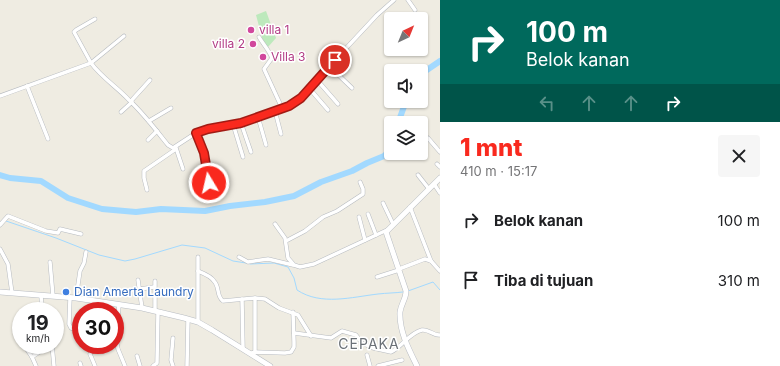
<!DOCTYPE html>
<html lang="id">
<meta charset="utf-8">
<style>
:root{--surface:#fff;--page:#f6f6f6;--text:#202124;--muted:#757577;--accent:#f9291e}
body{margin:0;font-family:Inter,sans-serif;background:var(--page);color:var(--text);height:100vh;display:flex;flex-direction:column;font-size:15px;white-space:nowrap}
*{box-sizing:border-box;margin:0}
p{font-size:13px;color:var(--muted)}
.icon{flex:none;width:22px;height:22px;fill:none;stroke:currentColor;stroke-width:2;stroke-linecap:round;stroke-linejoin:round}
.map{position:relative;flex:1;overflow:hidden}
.panel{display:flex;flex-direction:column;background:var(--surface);width:340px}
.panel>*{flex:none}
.hud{background:#00695c;color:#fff;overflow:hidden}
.needle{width:26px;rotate:43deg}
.tools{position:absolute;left:384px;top:12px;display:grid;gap:8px}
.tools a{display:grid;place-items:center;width:44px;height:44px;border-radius:4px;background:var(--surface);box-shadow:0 1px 3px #0004;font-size:20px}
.speed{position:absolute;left:12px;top:302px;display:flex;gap:8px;font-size:20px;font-weight:700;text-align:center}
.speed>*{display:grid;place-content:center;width:52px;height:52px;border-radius:50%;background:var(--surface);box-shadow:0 1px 3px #0004;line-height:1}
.speed small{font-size:10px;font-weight:400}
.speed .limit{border:6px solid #d22;background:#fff;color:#111}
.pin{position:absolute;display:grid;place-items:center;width:34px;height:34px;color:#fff;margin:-17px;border:2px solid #fff;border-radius:50%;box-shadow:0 1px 4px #0007}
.me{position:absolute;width:44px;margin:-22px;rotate:351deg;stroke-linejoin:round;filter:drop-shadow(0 0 3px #0008)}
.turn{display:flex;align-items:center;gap:14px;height:84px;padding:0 20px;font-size:18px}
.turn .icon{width:52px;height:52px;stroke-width:2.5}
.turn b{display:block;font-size:28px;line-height:34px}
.lanes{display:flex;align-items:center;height:38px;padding:0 20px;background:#0003;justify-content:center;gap:20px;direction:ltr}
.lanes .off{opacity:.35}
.round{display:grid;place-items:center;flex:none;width:42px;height:42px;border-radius:4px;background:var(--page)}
.head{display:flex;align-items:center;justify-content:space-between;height:68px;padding:0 20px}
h1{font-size:24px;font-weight:800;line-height:30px;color:var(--accent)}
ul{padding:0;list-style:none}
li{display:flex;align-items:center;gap:12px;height:60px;padding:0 20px}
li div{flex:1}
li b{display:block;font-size:15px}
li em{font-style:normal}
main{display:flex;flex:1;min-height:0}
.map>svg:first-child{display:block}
</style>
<main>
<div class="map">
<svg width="440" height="366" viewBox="0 0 440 366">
<rect width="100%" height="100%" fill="#efece2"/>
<path fill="#bde9bc" d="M266 11 276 38 268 47 264 45 256 15Z"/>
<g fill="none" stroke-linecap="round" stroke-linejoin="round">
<g stroke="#a2d9ff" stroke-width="1">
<path d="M6 221 56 238 99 255 125 261 135 259 182 245 205 248 233 261 246 263"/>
<path d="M250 264 274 263 288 267 294 278 297 290C321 306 352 297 378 294 387 293 395 293 403 292"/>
<path d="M408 291 433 282 440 290"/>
</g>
<g stroke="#a2d9ff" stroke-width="6">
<path d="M421 74 440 61"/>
<path d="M398 123 406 101"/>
<path d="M0 175 10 178 41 181 68 198 102 209 136 212 161 209 205 211 230 206 265 202 294 196 321 182 352 171 367 163 384 156 391 149"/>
</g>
<g stroke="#b7bbc0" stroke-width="4.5">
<g id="street">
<path d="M408 0 415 10"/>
<path d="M95 19 76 30 74 32 91 63 124 36"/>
<path d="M259 37C263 44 269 50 272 58L264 69 282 108"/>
<path d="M329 66 352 88"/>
<path d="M317 80 338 104"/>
<path d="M27 86 48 139"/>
<path d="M309 88 328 110"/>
<path d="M0 96 91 63C101 77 117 87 129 100 144 114 156 130 168 145L173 148 196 133 208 129 241 123 288 106 296 102 377 15 394 0"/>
<path d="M131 101 150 80"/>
<path d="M275 111 281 134"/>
<path d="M121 112 132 102"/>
<path d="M258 117 266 145"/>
<path d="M149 121 171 108"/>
<path d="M241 123 251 152"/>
<path d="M233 124 243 157"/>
<path d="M196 133 204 153 209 183"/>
<path d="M428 138 440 152"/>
<path d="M148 140 157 131"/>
<path d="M176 148 183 169"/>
<path d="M437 164 440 167"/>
<path d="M418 175 429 189"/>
<path d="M434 184 440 193"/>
<path d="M147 190 144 178V171L176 149"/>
<path d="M383 203 393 224"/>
<path d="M410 207 431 261"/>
<path d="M368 214 376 235"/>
<path d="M359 217 365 240"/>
<path d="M275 224 285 238 288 258 294 265 300 267 314 264 387 230"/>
<path d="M0 225 8 216 46 231 58 233 60 229 81 234"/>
<path d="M286 241 305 231 323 217 337 211 363 194V189L360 182"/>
<path d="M0 249 8 264 12 293"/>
<path d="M239 257 248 262 268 259 293 265"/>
<path d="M50 262 53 296"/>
<path d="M399 269 425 259 431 261 440 271"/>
<path d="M198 271C203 273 211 276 214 281 220 287 216 296 223 301L255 298 265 299 279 308 298 315 311 336"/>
<path d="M377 277 399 270"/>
<path d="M138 280 142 308"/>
<path d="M140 289 154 287"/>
<path d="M41 295 42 311"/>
<path d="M70 298 69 324 71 328 81 331"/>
<path d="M76 298 80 271 84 263 86 252"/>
<path d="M255 298V352"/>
<path d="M242 299 243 348"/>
<path d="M119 305 116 339 118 349 125 366"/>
<path d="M155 311V281"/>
<path d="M198 322V257"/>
<path d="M294 333 331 338 342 331 356 335 362 343 373 348 391 352C402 347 409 333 422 330 429 329 434 336 440 335"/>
<path d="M20 338 21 340"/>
<path d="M24 345 32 357"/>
<path d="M33 345 38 352"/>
<path d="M52 345 54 366"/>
<path d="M252 353 255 352 285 353 291 352 294 347V342L293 312"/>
<path d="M367 355 370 366"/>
<path d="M137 356 140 366"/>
<path d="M80 363 81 366"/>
<path d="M36 366 32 357 50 345"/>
<path d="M95 366 90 354 95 347V345"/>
<path d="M153 366 157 363 158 312"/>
<path d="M173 366 171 360 173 338"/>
<path d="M187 366 188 319"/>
<path d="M378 366 402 360"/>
</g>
</g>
<g stroke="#b8bcc2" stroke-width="6">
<g id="secondary">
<path d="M0 292 76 298 142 308 184 318 198 322 212 330 270 366"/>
<path d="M417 366C409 350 399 331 400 312 401 304 406 299 406 291L386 232 440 178"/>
</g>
</g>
<use href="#street" stroke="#fff" stroke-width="3.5"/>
<use href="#secondary" stroke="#fff" stroke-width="5"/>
</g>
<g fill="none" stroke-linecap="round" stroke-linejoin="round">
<g stroke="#a21b14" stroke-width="10">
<path id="route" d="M209 183 204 153 196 133 208 129 241 123 289 106 301 98 335 60"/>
</g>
<use href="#route" stroke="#f9291e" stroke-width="7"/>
</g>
<g fill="#d1479c" stroke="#fff" stroke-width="1.5">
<circle cx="251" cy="30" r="4"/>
<circle cx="253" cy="44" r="4"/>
<circle cx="263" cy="57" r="4"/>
</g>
<circle fill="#3f7fe0" stroke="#fff" stroke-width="1.5" cx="66" cy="292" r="4"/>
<g text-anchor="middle" stroke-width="3" stroke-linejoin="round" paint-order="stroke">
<g font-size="12" fill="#b23c85" stroke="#fff" text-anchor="start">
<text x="259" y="34">villa 1</text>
<text x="245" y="48" text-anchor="end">villa 2</text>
<text x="271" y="61">Villa 3</text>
</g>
<g font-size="12" fill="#366cbe" stroke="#fff" text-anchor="start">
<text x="74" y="296">Dian Amerta Laundry</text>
</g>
<g font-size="14" letter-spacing="1" fill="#6b7177" stroke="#fff">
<text x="369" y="349">CEPAKA</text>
</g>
</g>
</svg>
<div class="tools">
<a><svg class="needle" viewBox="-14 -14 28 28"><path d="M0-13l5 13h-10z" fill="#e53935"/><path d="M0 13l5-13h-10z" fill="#757577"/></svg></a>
<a><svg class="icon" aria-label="sound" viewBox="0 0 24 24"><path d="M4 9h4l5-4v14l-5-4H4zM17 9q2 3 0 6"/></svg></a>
<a><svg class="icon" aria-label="layers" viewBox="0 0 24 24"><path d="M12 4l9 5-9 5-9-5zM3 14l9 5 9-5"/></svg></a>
</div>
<div class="speed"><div>19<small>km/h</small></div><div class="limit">30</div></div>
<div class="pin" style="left:335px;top:60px;background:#d93025"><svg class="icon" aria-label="arrive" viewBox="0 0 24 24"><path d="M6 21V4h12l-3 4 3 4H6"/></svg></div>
<svg class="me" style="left:209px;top:183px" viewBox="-20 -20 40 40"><circle r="17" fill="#f9291e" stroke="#fff" stroke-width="3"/><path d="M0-11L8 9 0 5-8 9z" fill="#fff"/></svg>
</div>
<section class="panel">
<div class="hud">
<div class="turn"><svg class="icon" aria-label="right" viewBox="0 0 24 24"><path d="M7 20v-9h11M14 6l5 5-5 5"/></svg><div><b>100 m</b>Belok kanan</div></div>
<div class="lanes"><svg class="icon off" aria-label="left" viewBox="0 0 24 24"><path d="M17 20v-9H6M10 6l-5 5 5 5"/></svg><svg class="icon off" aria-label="ahead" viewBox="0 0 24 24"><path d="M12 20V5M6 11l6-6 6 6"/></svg><svg class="icon off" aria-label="ahead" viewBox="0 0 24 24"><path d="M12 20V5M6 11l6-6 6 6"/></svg><svg class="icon" aria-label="right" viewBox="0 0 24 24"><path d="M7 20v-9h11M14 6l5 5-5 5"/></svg></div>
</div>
<div class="head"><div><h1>1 mnt</h1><p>410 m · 15:17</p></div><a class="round"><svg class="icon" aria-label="close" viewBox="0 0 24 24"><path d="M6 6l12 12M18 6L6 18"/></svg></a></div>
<ul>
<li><svg class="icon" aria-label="right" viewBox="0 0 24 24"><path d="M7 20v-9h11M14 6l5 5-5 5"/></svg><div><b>Belok kanan</b></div><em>100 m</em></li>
<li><svg class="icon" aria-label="arrive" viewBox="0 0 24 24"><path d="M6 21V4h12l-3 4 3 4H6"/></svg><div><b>Tiba di tujuan</b></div><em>310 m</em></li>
</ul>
</section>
</main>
